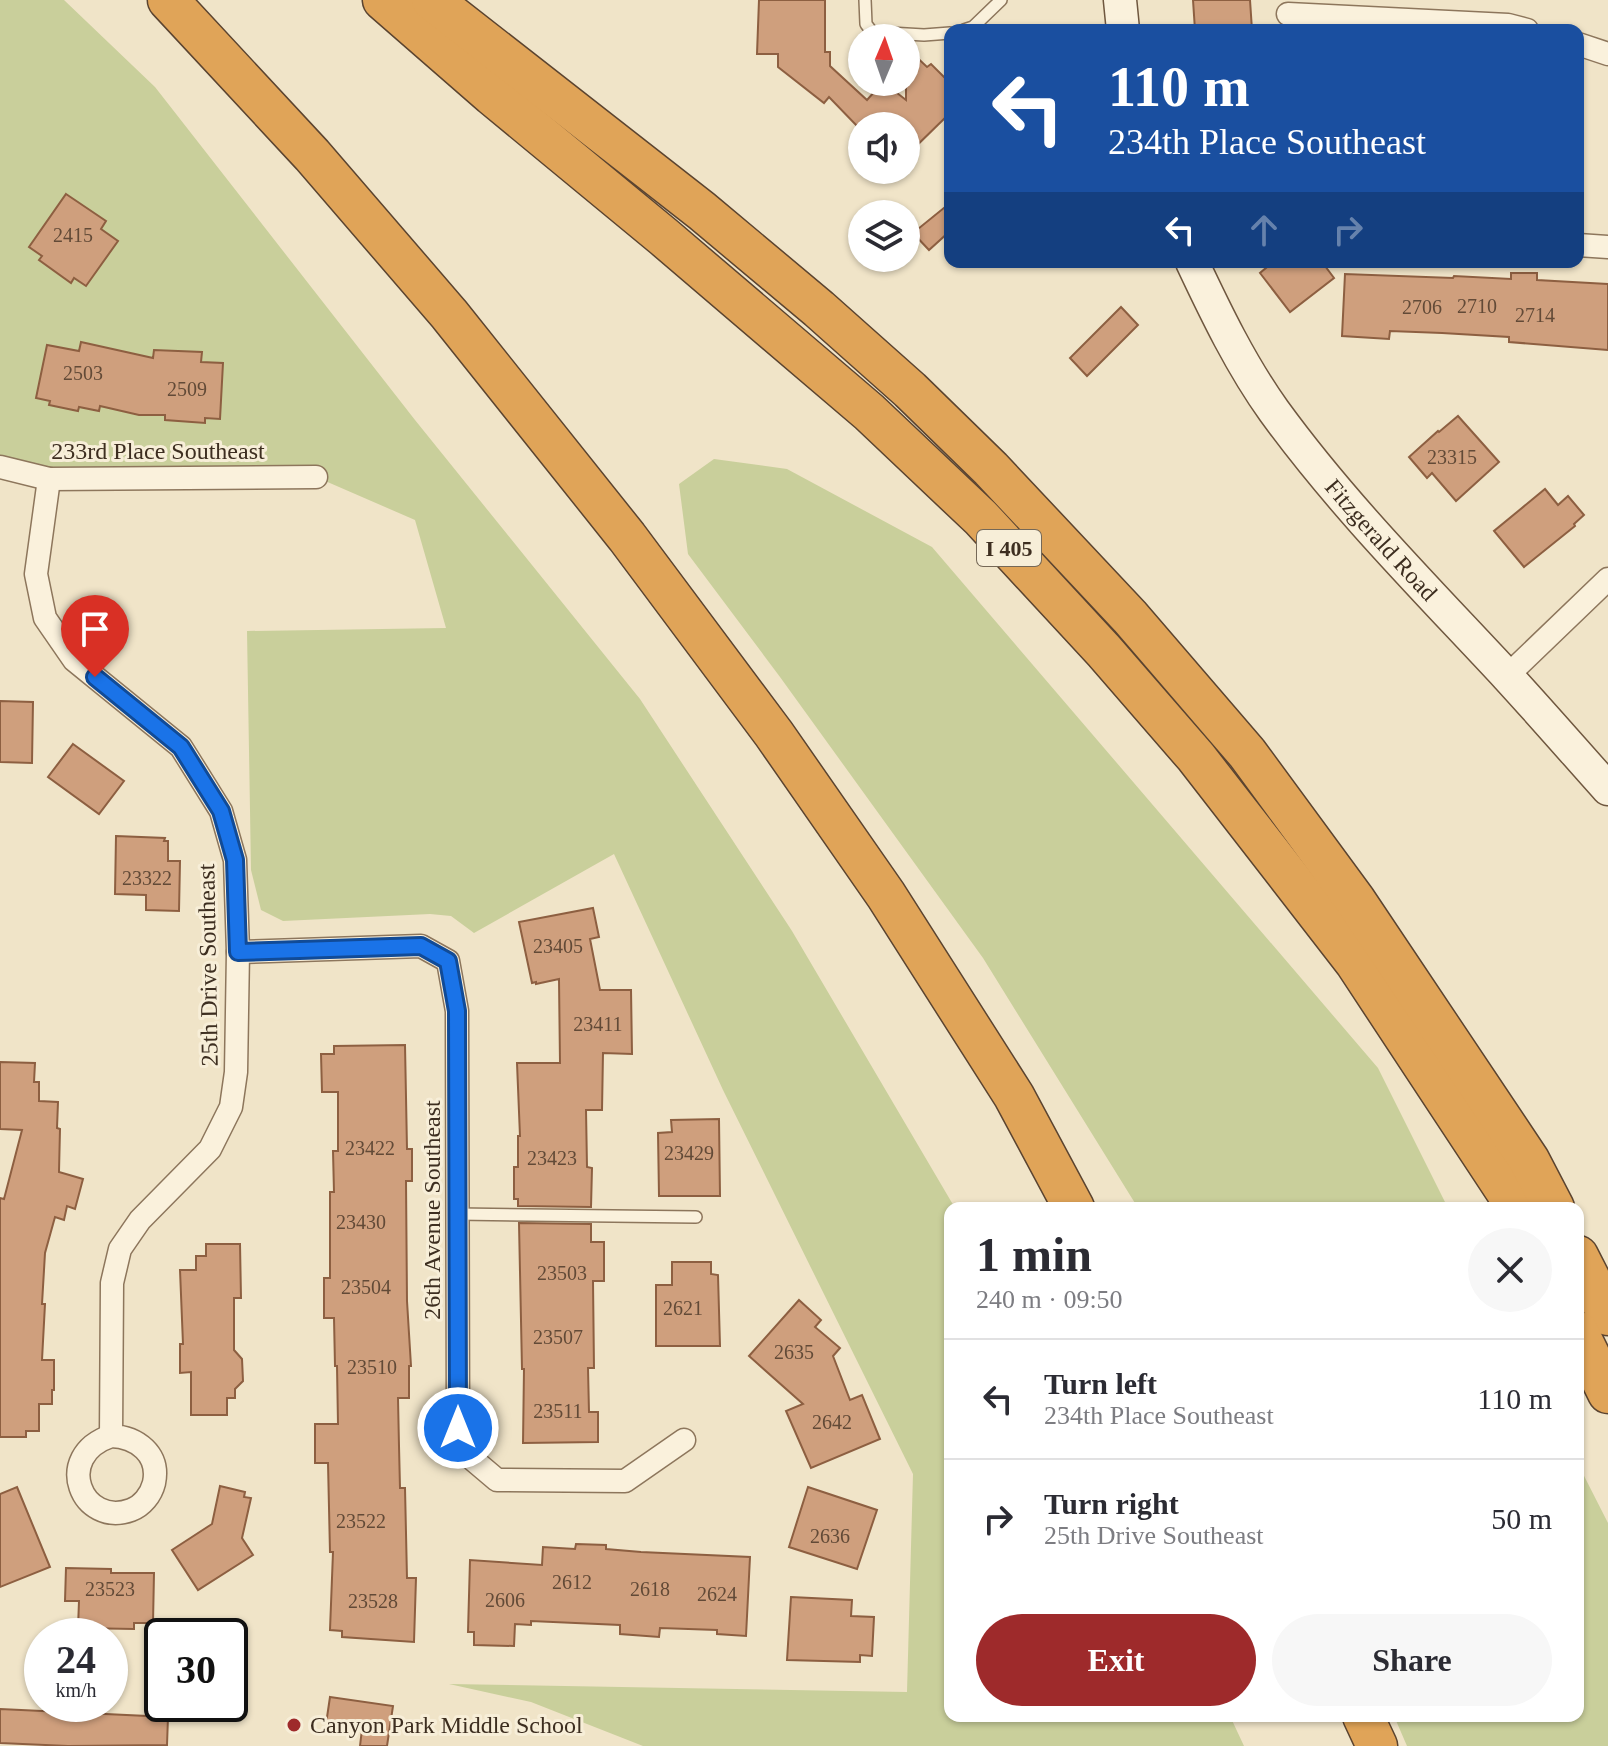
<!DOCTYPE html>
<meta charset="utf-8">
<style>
:root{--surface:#fff;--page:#f7f7f7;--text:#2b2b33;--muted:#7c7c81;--line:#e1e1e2;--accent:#9e2a2b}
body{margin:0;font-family:Georgia,serif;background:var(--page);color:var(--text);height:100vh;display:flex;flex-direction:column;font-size:30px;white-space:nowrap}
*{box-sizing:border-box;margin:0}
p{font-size:26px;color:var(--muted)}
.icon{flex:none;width:44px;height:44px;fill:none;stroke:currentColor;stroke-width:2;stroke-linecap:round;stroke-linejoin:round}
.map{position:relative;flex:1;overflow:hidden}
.panel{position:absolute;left:944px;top:1202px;width:640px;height:520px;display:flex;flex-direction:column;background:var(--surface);border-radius:16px;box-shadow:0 2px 6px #0004}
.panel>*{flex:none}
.top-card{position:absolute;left:944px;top:24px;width:640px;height:244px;border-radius:16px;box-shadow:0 2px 6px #0004;background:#1a4fa0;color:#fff;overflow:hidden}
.needle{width:52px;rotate:2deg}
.controls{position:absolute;left:848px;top:24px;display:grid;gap:16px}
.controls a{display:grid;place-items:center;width:72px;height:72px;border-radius:50%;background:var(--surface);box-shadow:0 2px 6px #0004;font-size:40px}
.speed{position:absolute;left:24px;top:1618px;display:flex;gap:16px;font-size:40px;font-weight:700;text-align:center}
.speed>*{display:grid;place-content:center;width:104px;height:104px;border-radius:50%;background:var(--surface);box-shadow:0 2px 6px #0004;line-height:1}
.speed small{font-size:20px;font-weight:400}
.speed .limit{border:4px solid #111;border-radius:12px;background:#fff;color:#111}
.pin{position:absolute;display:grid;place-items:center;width:68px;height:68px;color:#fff;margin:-82px -34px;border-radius:50% 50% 50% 0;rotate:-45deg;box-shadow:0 0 8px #0007}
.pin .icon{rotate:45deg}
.me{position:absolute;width:88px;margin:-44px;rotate:0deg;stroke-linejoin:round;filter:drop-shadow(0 0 6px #0008)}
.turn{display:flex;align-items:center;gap:28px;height:168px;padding:0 32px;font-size:36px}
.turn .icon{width:104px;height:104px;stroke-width:2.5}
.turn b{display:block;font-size:56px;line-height:68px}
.lanes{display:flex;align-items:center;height:76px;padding:0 32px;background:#0003;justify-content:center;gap:40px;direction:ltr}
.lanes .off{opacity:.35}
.round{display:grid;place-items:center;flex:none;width:84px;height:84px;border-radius:42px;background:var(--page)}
.summary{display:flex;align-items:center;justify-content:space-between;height:136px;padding:0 32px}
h1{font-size:48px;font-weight:700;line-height:60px}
.action{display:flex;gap:16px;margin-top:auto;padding:16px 32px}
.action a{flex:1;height:92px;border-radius:48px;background:var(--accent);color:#fff;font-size:32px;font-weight:700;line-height:92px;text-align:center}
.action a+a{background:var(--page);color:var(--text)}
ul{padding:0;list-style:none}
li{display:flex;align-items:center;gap:24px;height:120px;padding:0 32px;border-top:2px solid var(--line)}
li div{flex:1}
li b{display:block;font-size:30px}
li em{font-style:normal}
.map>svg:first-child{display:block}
</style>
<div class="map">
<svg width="1608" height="1746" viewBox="0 0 1608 1746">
<rect width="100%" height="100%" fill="#f0e4c8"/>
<g fill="#c9cf9b">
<path d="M0 0H64L155 87 415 420 640 699 792 931 955 1208H950V1716H1230L1244 1746H643L531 1702 449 1684 907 1692 913 1474 723 1090 614 854 474 933 451 916 430 914 283 921 261 910 251 870 247 631 446 628 415 520 316 477 0 467Z"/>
<path d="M714 459 787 469 932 547 1378 1068 1448 1208H1138L983 958 780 677 688 554 679 484Z"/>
<path d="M1578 1464 1608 1523V1746H1407L1394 1716H1578Z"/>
</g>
<g fill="#cf9f7d" stroke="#8d5f41" stroke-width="2">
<path d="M759 0H825V52H830V66L867 100 883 82 906 100V47L927 67 931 64 950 83V113L906 156V126H857L829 97 824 103 778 67V54H757Z"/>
<path d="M1193 0H1250L1252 30H1195Z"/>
<path d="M66 194 106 221 101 229 118 241 86 286 74 278 71 283 39 260 42 256 29 247Z"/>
<path d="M950 203V231L929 250 913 233Z"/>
<path d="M1273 262H1322L1334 278 1290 312 1260 273Z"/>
<path d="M1511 273H1537V280L1608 284V350L1509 342V337L1442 333 1390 331 1389 339 1342 336 1345 274 1453 278 1454 276 1511 279Z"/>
<path d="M1121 307 1138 325 1087 376 1070 358Z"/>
<path d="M81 342 153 358 154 350 202 352 201 362 223 363 220 419 205 418V423L165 420V415H139L100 406 99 411 79 407 78 411 49 405 50 401 36 398 47 345 79 351Z"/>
<path d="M1458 416 1499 462 1456 501 1432 473 1427 478 1409 457 1438 431 1439 432Z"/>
<path d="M1545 489 1558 505 1568 496 1584 515 1574 524 1575 526 1524 567 1494 531Z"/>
<path d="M0 701 33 702 32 763 0 762Z"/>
<path d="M73 744 124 781 99 814 48 777Z"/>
<path d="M116 836 165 838 164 841H168V861H180L179 911 146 910V895L115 894Z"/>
<path d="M593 908 599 937 590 939 600 990H631L632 1054 603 1053 602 1110H586L587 1167 592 1168 591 1207 518 1206V1199H514V1167H518V1136H520L517 1063H560L559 979 536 984V982L532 983 519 922Z"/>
<path d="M405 1045 407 1149H412V1181H406L407 1301 411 1366H409V1398H398L399 1446 400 1488H405L407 1578H416L414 1642 342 1637V1631L330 1630 333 1552H330L328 1463H315V1424H338L337 1366H335L334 1318H324V1278H330V1192H334L333 1151H338V1092H322L321 1054H334V1046Z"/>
<path d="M0 1062 35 1063 34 1082H39V1101L58 1102 57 1128 60 1129 59 1172 83 1179 75 1209 67 1206 64 1220 55 1217 45 1253 42 1304H45L42 1360H54V1390H52V1404H39V1431H26V1437H0V1198L4 1199 22 1130 0 1129Z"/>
<path d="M719 1119 720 1196H659L658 1133 672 1132 671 1120Z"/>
<path d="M519 1223 591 1224V1242H604V1281H593L594 1368H588L589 1412H598V1442L523 1443 524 1369H522Z"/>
<path d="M206 1244H240L241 1298H234V1350L242 1359 243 1381 235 1389V1398H227V1415H191V1372L180 1373V1344H183L180 1270H196V1256H206Z"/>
<path d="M672 1262H711V1274L718 1275 720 1346H656V1285H672Z"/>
<path d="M799 1300 821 1320 815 1327 840 1348 833 1356 850 1400 862 1395 880 1439 811 1468 786 1411 803 1404 749 1356Z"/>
<path d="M220 1486 245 1492 244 1497 251 1498 242 1538 253 1555 198 1590 172 1550 212 1524Z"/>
<path d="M17 1487 50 1567 0 1587V1494Z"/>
<path d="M808 1487 877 1510 857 1569 789 1547Z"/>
<path d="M576 1544 606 1545V1549L641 1552 750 1557 746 1636 717 1634V1630L660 1628 659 1637 620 1634V1625L531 1621V1625L515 1624 514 1646 474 1645V1632H468L470 1560 542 1565 543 1547 575 1549Z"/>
<path d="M66 1568 111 1569V1573H154L153 1623H134V1629L78 1628 79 1601H65Z"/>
<path d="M791 1597 852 1600 851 1616 874 1617 872 1656 860 1655V1662L787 1660Z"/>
<path d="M330 1697 393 1706 387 1746H360L362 1729 326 1724Z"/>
<path d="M0 1709 168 1717 167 1745 68 1746 0 1743Z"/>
</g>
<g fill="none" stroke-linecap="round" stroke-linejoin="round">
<g stroke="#8d765c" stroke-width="14">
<g id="lane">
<path d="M865 0 866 24 872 32 924 35 950 33"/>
<path d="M964 30 973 27 1001 0"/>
<path d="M457 1214 696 1217"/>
</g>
</g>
<g stroke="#8d765c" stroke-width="25">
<g id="street">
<path d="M1288 14 1508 25 1527 30"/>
<path d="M1578 44 1608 54"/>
<path d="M1578 245 1608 247"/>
<path d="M0 467 49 479 316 477"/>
<path d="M49 479 36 574 45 618 74 660 181 747 221 811 235 860 238 952 236 1072 231 1107 210 1149 140 1220 120 1249 112 1283 111 1436C52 1456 82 1528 131 1510 142 1506 151 1495 154 1483 160 1454 137 1437 111 1436"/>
<path d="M1507 676 1608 579"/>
<path d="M238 952 421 946 448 961 457 1011 458 1428 471 1458 497 1480 625 1481 684 1440"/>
</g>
</g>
<g stroke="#6f573f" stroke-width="35">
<g id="secondary">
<path d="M1120 0 1123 30"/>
<path id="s1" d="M1192 262C1216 313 1241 365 1274 411 1343 506 1427 590 1507 676 1541 713 1574 751 1608 789"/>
</g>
</g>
<g stroke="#5b4430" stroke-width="43">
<g id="highway">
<path d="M168 0 312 155 449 314 627 537 774 734 886 895 1014 1096 1074 1208"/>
<path d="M383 0 492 95 664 237 869 412 981 518 1104 651 1196 757 1355 962 1506 1191 1515 1208"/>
<path d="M432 0 702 211 819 309 910 390 991 469 1130 617 1247 753 1355 900 1529 1160 1554 1208"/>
<path d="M1578 1256 1608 1315"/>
<path d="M1578 1332 1608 1393"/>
<path d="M1363 1716 1377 1746"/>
</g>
</g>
<use href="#lane" stroke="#faf1dc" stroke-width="11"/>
<use href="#street" stroke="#faf1dc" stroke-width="22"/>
<use href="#secondary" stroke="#faf1dc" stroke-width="32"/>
<use href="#highway" stroke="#e0a458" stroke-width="40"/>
</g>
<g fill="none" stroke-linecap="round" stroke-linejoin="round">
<g stroke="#114b97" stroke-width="20">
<path id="route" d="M95 677 181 747 221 811 235 860 238 952 421 946 448 961 457 1011 458 1428"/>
</g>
<use href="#route" stroke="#1a73e8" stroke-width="14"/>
</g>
<circle fill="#9e2a2b" stroke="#f7eed8" stroke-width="3" cx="294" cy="1725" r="8"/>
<g text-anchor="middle" stroke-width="6" stroke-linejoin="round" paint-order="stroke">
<g font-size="20" fill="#624a37">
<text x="73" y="242">2415</text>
<text x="1477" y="313">2710</text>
<text x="1422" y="314">2706</text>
<text x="1535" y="322">2714</text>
<text x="83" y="380">2503</text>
<text x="187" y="396">2509</text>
<text x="1452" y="464">23315</text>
<text x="147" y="885">23322</text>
<text x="558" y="953">23405</text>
<text x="598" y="1031">23411</text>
<text x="370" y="1155">23422</text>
<text x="689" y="1160">23429</text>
<text x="552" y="1165">23423</text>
<text x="361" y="1229">23430</text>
<text x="562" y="1280">23503</text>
<text x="366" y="1294">23504</text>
<text x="683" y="1315">2621</text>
<text x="558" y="1344">23507</text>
<text x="794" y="1359">2635</text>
<text x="372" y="1374">23510</text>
<text x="558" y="1418">23511</text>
<text x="832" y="1429">2642</text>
<text x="361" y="1528">23522</text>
<text x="830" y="1543">2636</text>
<text x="572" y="1589">2612</text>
<text x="110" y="1596">23523</text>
<text x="650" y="1596">2618</text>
<text x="717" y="1601">2624</text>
<text x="505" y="1607">2606</text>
<text x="373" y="1608">23528</text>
</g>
<rect fill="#f7eed8" stroke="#756857" stroke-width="2" x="977" y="530" width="64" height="36" rx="6"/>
<g font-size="22" font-weight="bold" fill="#3d2e20">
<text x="1009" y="556">I 405</text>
</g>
<g font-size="24" fill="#3d2e20" stroke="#f7eed8">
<text x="158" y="459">233rd Place Southeast</text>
<text dy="8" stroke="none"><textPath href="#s1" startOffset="338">Fitzgerald Road</textPath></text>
<text transform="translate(208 965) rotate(-91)" y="8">25th Drive Southeast</text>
<text transform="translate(432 1210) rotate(-90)" y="8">26th Avenue Southeast</text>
</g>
<g font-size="24" fill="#3d2e20" stroke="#f7eed8" text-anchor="start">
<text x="310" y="1733">Canyon Park Middle School</text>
</g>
</g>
</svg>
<div class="controls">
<a><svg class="needle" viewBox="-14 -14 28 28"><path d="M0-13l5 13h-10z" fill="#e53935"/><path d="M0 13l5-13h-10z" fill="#7c7c81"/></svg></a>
<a><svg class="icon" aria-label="sound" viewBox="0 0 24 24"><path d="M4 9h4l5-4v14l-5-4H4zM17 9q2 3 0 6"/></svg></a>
<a><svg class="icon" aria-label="layers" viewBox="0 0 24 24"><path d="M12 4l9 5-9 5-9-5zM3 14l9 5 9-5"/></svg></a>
</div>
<div class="speed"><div>24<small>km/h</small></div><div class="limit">30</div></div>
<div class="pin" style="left:95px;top:677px;background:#d93025"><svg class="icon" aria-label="arrive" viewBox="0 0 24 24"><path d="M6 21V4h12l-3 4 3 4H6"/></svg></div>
<svg class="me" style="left:458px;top:1428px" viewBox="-20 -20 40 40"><circle r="17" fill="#1a73e8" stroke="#fff" stroke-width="3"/><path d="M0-11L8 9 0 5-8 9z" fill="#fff"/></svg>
<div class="top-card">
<div class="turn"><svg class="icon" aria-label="left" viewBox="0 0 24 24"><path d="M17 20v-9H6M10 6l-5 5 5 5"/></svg><div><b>110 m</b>234th Place Southeast</div></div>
<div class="lanes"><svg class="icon" aria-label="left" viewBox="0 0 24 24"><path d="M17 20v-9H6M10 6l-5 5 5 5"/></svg><svg class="icon off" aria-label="ahead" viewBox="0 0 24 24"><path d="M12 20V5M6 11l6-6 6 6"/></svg><svg class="icon off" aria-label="right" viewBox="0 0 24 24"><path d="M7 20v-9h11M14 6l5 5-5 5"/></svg></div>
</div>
<section class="panel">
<div class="summary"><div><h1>1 min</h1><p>240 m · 09:50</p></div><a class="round"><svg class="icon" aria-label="close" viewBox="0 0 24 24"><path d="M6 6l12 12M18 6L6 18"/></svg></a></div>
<ul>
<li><svg class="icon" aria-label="left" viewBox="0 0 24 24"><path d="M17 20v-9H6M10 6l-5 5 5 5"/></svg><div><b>Turn left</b><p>234th Place Southeast</p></div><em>110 m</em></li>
<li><svg class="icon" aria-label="right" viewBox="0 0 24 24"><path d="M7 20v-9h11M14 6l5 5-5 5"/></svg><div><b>Turn right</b><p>25th Drive Southeast</p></div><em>50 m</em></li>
</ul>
<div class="action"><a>Exit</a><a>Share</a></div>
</section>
</div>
